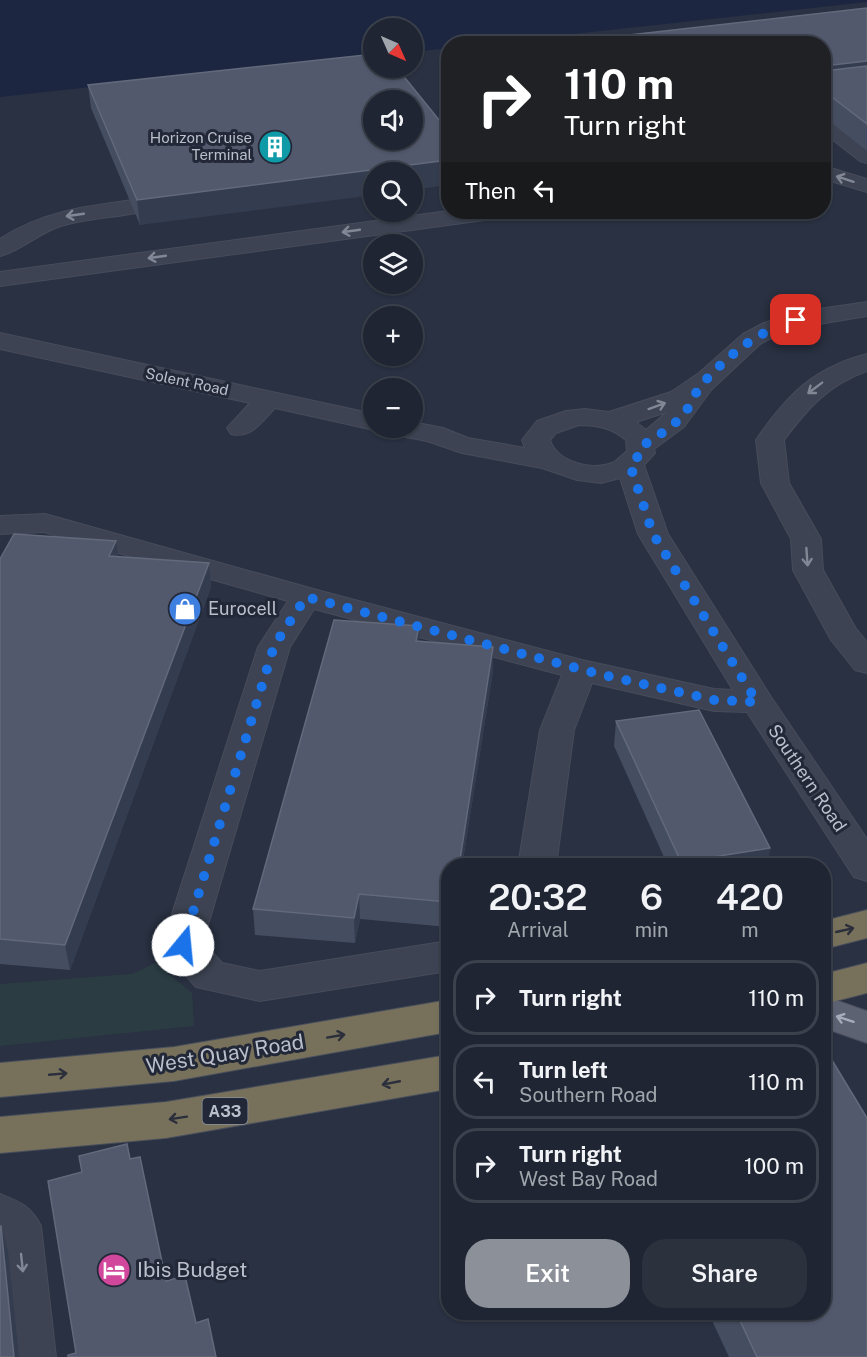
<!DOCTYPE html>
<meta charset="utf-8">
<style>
:root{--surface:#1f2532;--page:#2c313e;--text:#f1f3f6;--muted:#a1a5ac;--line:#3c424d;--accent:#8c9099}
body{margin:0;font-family:"Public Sans",sans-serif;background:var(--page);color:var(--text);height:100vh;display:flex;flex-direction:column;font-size:22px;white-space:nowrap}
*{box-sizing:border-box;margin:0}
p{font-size:20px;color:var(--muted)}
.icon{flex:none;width:33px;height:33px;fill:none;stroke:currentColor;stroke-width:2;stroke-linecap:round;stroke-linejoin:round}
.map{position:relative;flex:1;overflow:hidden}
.sheet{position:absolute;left:441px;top:858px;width:390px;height:462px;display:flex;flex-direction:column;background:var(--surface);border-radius:24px;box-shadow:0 2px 4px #0004,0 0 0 2px var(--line)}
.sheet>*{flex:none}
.top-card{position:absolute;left:441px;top:36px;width:390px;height:183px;border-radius:24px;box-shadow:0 2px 4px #0004,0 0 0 2px var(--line);background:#202124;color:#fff;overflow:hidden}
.needle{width:39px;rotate:135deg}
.buttons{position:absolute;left:363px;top:18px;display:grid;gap:12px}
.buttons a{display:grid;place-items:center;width:60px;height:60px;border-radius:50%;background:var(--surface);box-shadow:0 2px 4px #0004,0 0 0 2px var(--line);font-size:30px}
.pin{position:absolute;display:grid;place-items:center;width:51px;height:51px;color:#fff;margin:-26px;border-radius:12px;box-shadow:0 3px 9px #0006}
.me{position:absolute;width:66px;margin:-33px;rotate:17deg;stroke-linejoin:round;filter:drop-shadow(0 0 4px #0008)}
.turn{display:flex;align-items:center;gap:21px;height:126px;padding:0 24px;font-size:27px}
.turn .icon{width:78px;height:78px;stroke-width:2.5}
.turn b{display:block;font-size:42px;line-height:51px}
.then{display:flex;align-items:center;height:57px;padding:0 24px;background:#0003;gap:12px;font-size:22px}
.eta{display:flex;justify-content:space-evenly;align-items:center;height:102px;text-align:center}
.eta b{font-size:36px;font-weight:600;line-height:42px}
.primary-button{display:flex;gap:12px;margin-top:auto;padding:12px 24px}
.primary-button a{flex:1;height:69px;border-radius:24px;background:var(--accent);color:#fff;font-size:24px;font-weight:600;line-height:69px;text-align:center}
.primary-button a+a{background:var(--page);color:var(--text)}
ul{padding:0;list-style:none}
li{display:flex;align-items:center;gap:18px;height:75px;margin:0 12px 9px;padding:0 12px;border:3px solid var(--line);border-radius:24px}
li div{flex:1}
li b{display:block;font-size:22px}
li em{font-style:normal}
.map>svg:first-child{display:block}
</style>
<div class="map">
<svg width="867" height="1357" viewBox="0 0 867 1357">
<rect width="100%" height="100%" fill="#293142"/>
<path fill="#2b3d43" d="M155 963 192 993 194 1026 0 1046V984L132 974Z"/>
<path fill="#1c2640" d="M0 0H867V2L490 43 448 44V48L413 52 412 28H374L373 56 0 97Z"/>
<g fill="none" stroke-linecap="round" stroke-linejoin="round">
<g stroke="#474c5b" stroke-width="2">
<g id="minor">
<path d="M824 117 831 119 867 147V163L860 161 824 133Z"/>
<path d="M824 166 867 179V192L824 179Z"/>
<path d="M133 200 141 202 144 207 141 212C114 218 85 218 58 227 38 234 20 251 0 256V239C40 212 86 206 133 200Z"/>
<path d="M448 211 503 212 500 217 492 219 0 286V272Z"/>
<path d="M867 302V316L801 327 781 333 760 344 711 390 684 427 654 449 655 453 644 465 668 534 771 697 867 839V881L854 877 747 712 714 711 592 683 574 730 556 866H518L540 730 562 675 314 609 290 647 203 942 222 963 260 971 448 941V971L260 1001 196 987 168 955 162 945 258 647 288 601 44 532 0 534V516L45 514 317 590 582 660 714 689 733 690 638 534 620 478 601 483 577 480 542 468 462 453 427 441 390 434 386 428H412V422L443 428 468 438 525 448 522 440 537 421 566 411 585 409 609 412 671 392 699 373 743 334 764 323 799 312ZM667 412 646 430 636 422ZM579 425C597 425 612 428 626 440L627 451C622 455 617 461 612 463 592 471 557 462 550 440L556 433Z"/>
<path d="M0 333 374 414V428H384L374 430 275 408C261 422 252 439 231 434L227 428 250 403 0 349Z"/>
<path d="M867 354V371C828 385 808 408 784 440L789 483 821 539 823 570 856 629 867 642V673L855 670 831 640 793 570 791 539 761 483 756 440C787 395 813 368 867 354Z"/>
<path d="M0 1194C20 1202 31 1206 41 1226L56 1357H8L0 1277Z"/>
</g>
</g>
<g stroke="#474c5b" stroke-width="2">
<path id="major" d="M824 996 867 1011V1043L824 1028Z"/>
</g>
<g stroke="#484e5c" stroke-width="2">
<g id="highway">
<path d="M867 910V938L824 949V921Z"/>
<path d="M867 963V993L824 1004V974Z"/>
<path d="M448 1000V1032L174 1081 0 1097V1063L174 1047Z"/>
<path d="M448 1055V1089L166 1138 0 1153V1117L166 1102Z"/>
</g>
</g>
<use href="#minor" fill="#3d4352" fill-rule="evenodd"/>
<use href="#major" fill="#5c6272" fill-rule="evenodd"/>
<use href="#highway" fill="#77705b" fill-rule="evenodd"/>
</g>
<g fill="#454d60">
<path d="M867 8V151L824 117V44Z"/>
<path d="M88 85 448 131 140 225 91 108Z"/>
<path d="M119 557 209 563 211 587 70 970 0 964V559Z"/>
<path d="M493 647V671L462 866H448V927L360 919 355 943 255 935 253 909Z"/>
<path d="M616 721 770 848 767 866H668L614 746Z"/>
<path d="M708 1312H824L867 1357H729Z"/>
</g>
<g fill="#343c4f">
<path d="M867 61V67L824 72V66Z"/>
<path d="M448 160V185L412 190V172H374V195L140 225 137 200Z"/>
<path d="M116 541 120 564 109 556Z"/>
<path d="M209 563 211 587 70 970 65 945Z"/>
<path d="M419 626 420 650 416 641Z"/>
<path d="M493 647V671L462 866H459Z"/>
<path d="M770 848 767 866H680L681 862Z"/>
<path d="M359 894 360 919 355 943 354 918Z"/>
<path d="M1 1226 8 1251 19 1357H14Z"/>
</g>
<g fill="#52596c" stroke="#62697b" stroke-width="1.5" fill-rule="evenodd">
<path d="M867 8V61L824 66V44H549Z"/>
<path d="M374 54V68H397L448 131V160L137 200 88 85ZM374 100H412V140H374Z"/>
<path d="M867 66V124L824 91V71Z"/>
<path d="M14 534 116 541 109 556 209 563 65 945 0 939V559Z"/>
<path d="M334 620 419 626 416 641 493 647 459 866H448V902L359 894 354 918 253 909Z"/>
<path d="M699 710 770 848 681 862 616 721Z"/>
<path d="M824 1047 867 1118V1357H757L736 1312H824Z"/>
<path d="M127 1144 130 1159 140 1157 166 1281 185 1276 196 1323 208 1319 216 1357H68V1355L76 1353 48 1181 82 1172 79 1156Z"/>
<path d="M0 1226H1L14 1357H0Z"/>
</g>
<defs><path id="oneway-shaft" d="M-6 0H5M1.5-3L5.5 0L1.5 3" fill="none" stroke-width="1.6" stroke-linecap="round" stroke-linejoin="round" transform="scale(1.5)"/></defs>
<g stroke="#828795">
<use href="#oneway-shaft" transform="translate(845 179) rotate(-162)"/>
<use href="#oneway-shaft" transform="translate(75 215) rotate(172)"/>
<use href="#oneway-shaft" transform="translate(351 231) rotate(172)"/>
<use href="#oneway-shaft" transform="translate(157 257) rotate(172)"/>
<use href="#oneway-shaft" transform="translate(815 388) rotate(143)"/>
<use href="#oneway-shaft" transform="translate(657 406) rotate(-20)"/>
<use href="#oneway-shaft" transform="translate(807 557) rotate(86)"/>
<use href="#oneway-shaft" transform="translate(22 1263) rotate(84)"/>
</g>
<g stroke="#2a2f3b">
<use href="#oneway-shaft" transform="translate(845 930) rotate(-13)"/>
<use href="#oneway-shaft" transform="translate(336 1036) rotate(-10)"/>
<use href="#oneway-shaft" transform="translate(58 1074) rotate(-5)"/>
<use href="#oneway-shaft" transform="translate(391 1083) rotate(169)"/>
<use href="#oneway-shaft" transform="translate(178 1118) rotate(171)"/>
</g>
<use stroke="#a8acba" href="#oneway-shaft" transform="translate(845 1019) rotate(-162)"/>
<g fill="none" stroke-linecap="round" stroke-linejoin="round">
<path stroke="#1a73e8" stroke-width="10" stroke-dasharray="0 18" d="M183 945 274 646 306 597 603 675 714 700 757 702 653 534 630 465 641 453 642 446C659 435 677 425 688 408 693 400 696 391 702 384 731 353 755 333 796 320"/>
</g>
<defs>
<g id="building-disc" transform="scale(1.725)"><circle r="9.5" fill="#0f9aa8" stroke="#222837"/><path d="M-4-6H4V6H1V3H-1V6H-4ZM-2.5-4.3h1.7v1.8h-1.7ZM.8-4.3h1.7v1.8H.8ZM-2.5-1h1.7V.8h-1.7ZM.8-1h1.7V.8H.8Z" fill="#fff"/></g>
<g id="shop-disc" transform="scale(1.725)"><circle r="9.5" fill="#3f7fe0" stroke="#222837"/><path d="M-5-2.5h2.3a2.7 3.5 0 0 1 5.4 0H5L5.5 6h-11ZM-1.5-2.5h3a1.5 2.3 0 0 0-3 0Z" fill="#fff"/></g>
<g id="hotel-disc" transform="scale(1.725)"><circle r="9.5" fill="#d1479c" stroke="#222837"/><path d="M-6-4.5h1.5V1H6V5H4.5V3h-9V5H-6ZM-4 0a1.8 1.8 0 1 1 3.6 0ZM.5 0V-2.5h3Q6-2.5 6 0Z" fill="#fff"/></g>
</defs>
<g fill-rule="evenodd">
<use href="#building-disc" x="275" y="147"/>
<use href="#shop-disc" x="185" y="609"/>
<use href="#hotel-disc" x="114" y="1270"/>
</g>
<g text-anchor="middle" stroke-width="6" stroke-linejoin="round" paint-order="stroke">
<g font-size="15" fill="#bbbfcc" stroke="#222837" text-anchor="end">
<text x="252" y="143">Horizon Cruise<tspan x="252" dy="17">Terminal</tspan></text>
</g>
<g font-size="15" fill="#bbbfcc" stroke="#222837">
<text transform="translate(187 382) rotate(12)" y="5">Solent Road</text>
</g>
<rect fill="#222837" stroke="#8d929f" stroke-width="1.5" x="202.5" y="1098" width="45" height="26" rx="4.5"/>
<g font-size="16" font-weight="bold" fill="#bbbfcc">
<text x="225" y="1117">A33</text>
</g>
<g font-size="18" fill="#bbbfcc" stroke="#222837" text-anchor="start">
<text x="208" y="615">Eurocell</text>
</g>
<g font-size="18" fill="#bbbfcc" stroke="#222837">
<text transform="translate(807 778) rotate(56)" y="6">Southern Road</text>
</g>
<g font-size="21" fill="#bbbfcc" stroke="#222837">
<text transform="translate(225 1054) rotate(-9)" y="7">West Quay Road</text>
</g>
<g font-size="21" fill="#bbbfcc" stroke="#222837" text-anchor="start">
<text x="137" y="1277">Ibis Budget</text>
</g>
</g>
</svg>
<div class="buttons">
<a><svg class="needle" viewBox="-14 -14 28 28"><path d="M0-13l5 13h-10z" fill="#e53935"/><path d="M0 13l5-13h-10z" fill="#a1a5ac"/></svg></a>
<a><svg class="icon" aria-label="sound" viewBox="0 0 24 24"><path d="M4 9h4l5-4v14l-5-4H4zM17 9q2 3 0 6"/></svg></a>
<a><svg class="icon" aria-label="search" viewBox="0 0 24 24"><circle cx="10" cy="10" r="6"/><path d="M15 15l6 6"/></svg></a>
<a><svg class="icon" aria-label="layers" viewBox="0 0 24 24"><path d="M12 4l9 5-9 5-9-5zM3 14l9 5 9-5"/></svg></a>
<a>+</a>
<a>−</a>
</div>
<div class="pin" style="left:796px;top:320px;background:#d93025"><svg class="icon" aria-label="arrive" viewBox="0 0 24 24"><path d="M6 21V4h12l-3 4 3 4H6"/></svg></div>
<svg class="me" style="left:183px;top:945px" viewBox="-20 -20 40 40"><circle r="19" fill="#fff"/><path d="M0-13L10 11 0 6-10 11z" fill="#1a73e8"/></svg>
<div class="top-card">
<div class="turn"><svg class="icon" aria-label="right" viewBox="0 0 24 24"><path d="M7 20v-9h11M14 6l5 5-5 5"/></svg><div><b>110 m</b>Turn right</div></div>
<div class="then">Then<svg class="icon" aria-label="left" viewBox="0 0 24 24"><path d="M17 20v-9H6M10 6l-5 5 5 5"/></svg></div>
</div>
<section class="sheet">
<div class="eta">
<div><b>20:32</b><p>Arrival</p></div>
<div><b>6</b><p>min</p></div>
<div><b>420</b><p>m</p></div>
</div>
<ul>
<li><svg class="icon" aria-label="right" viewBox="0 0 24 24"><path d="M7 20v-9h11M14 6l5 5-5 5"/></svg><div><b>Turn right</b></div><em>110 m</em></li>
<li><svg class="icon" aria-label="left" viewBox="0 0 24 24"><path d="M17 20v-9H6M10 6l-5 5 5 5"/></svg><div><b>Turn left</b><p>Southern Road</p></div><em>110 m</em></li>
<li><svg class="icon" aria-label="right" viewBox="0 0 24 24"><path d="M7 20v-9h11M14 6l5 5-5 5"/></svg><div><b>Turn right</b><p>West Bay Road</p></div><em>100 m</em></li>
</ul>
<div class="primary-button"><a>Exit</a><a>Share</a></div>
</section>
</div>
